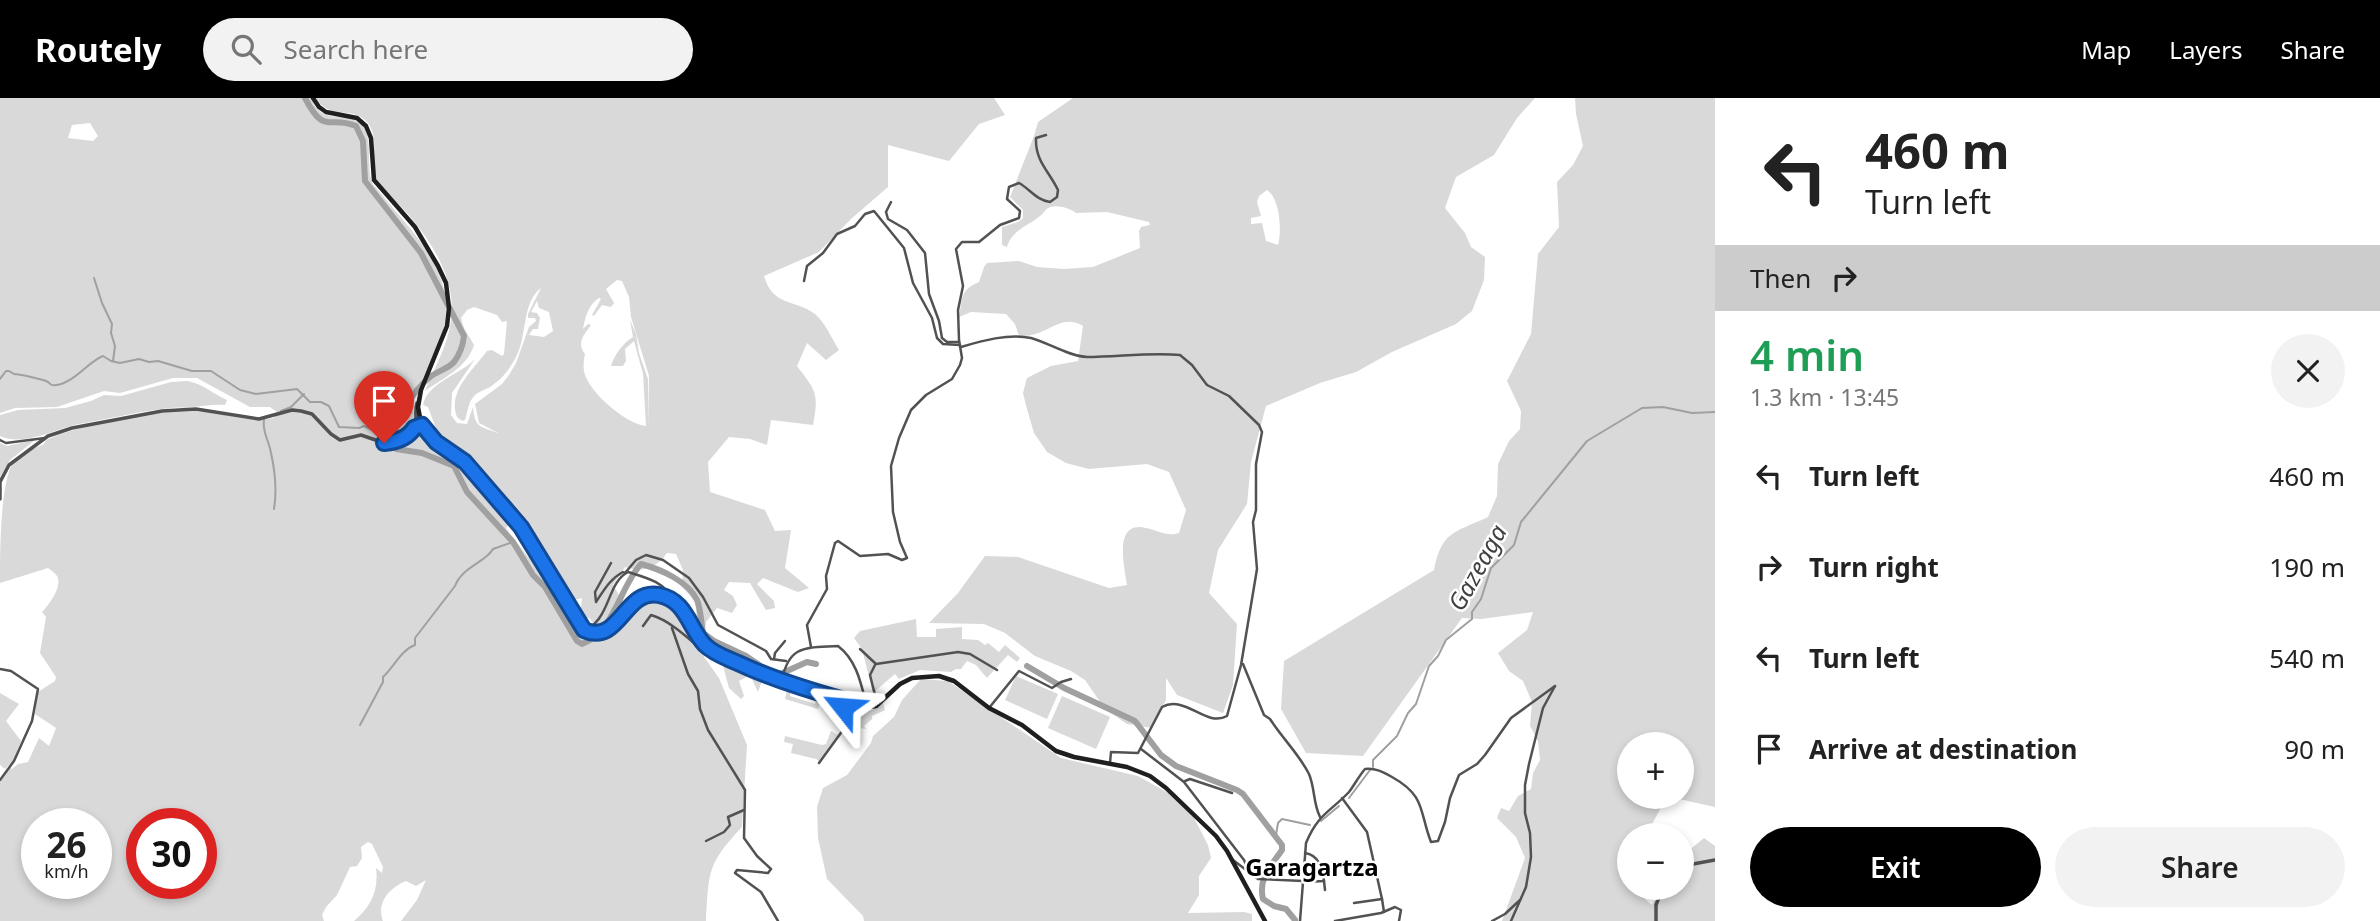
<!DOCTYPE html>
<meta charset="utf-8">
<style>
:root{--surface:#fff;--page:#f2f2f2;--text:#222;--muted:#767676;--accent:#000}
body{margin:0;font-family:"Noto Sans",sans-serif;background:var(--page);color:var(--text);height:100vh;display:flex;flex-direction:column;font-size:26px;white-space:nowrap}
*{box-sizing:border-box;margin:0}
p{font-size:23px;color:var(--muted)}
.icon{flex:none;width:38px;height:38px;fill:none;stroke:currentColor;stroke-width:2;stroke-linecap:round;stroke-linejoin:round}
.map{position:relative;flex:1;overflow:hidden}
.panel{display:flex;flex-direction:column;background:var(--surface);width:665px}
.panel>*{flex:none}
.hud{background:#fff;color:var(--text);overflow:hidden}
.tools{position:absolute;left:1617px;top:634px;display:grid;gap:14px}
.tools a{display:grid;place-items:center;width:77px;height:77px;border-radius:50%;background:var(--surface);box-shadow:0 4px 10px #0003;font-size:35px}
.speed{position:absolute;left:21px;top:710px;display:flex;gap:14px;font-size:35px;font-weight:700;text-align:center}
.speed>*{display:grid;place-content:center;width:91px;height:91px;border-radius:50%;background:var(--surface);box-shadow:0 4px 10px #0003;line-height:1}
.speed small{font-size:18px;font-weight:400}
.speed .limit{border:10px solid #d22;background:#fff;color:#111}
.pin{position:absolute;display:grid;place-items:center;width:60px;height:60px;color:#fff;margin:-72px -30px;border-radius:50% 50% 50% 0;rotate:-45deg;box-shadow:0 0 7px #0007}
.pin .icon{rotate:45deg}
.me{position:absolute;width:77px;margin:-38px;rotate:298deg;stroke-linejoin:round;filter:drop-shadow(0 0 5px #0008)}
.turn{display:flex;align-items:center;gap:24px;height:147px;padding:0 35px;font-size:32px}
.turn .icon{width:91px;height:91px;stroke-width:2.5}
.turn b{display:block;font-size:49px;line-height:60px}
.then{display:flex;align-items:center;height:66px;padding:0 35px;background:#0003;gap:14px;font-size:26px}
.round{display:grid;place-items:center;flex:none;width:74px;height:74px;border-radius:37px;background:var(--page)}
.head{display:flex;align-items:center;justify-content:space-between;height:119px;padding:0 35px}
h1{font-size:42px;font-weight:600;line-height:52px;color:#1e9e55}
.primary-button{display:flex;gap:14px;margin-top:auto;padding:14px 35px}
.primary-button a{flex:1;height:80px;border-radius:42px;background:var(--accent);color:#fff;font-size:28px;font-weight:600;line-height:80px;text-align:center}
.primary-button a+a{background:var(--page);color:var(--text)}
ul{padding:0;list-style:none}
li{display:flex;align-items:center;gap:21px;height:91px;padding:0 35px}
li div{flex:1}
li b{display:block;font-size:26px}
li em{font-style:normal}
header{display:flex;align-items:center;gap:42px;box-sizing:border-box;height:98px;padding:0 35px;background:var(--accent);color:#fff}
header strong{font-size:33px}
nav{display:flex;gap:38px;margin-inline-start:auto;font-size:24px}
.search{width:490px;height:63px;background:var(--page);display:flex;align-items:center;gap:18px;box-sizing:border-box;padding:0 24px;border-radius:38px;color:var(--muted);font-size:26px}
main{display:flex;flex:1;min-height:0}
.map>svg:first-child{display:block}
</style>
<header>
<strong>Routely</strong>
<div class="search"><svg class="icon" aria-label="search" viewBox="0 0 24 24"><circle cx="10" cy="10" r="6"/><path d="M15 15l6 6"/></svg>Search here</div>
<nav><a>Map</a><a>Layers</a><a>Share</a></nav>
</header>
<main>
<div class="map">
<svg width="1715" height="823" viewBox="0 0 1715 823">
<rect width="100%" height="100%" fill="#fff"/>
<g fill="#d9d9d9" fill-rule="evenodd">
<path d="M0 0H311C323 30 345 10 362 27 374 39 365 69 373 86 408 131 461 173 442 237L412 306 415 322 413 329 401 339 420 336C433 351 448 353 461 365 480 381 495 405 512 424L506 430 528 459 535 461 582 535 590 538 603 539 612 536 637 506 648 500 659 501 677 510 704 559 719 580 747 647 742 729C707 766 709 774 706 823H401L417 802 426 782 416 788 406 783C389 790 376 805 383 823H354C371 809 379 792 376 770L382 775 383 769 372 746 368 744 361 749 362 760 357 768 350 769 337 797 326 809 322 817 324 823H0V684L10 669 12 671 18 666 28 664 39 640 49 648 56 630 35 616 38 594 55 583 56 579 40 555 46 519 42 514C49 507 63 488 57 478 55 475 51 472 48 470L0 485C0 453 0 391 12 366 18 358 34 350 44 346L46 342C80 326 156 312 194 313 222 314 247 325 274 320L277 314 270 309H250L197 280H173L120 295 104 293 57 309 15 310 0 315ZM90 25 98 38 93 43 68 40 72 27ZM37 726H96V786H37ZM142 726H201V786H142Z"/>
<path d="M316 0H994L1005 17 979 26 949 63 888 47V89L851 121 819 154 764 178C773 209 795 201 815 216 825 224 832 241 839 252L826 262 807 245 797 268C816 293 819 295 813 327L771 322 767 347 750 341 729 339 708 364 710 394 765 412 775 433 791 432 785 470 809 490 798 494 763 480 757 486 774 503 775 510 766 512 750 485 729 484 724 492 733 498 737 507 732 515 717 510 706 524 704 540 698 530 695 503 682 489 683 472 676 456 667 455C656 470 643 475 625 469L613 487 623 504 609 527 600 530 591 523 590 520 580 519 582 500 571 503 541 452 481 372 472 362 466 361 434 336 437 333 428 309 423 307C427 285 461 276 475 261L452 295 451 317 457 325 467 326 473 309C475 332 482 328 500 336L479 325 475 306 502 286 509 277 516 265 529 229 536 223 535 220H528V216L541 190C521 205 528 239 515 261 510 270 503 280 494 286 489 291 481 292 475 297 468 304 468 313 465 322L462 323 457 319C447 294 473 272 487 253L492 252 502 258 504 256 507 223 502 224 497 217 474 209 467 212 461 220 464 230 474 247C467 270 443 280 425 293 433 273 444 254 449 233 460 192 438 152 412 121 403 109 388 99 379 86 367 67 382 42 367 24 352 7 329 23 316 0ZM617 182 622 183 629 199 631 219 649 278 648 328V281L639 255 636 236 630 222 633 239C624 244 614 257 611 268H623L626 263 625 251 634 243 643 276 646 328C626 326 587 293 584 273 583 268 584 261 585 256 576 245 584 237 591 227L588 226 583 231C585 219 589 206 599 200L601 201 592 217 594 218 602 207 611 209 614 205 606 191ZM537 203 539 210 549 214 553 233 544 239 529 237 533 231H538L540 220 537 215 531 214Z"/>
<path d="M1073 0H1535L1517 20 1494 57 1456 79 1445 110 1465 135 1471 149 1485 159 1484 182 1472 213 1456 226 1392 254 1356 274 1320 285 1266 308 1251 364 1247 406 1218 452 1209 495 1237 526 1233 587 1223 615 1177 597 1166 580V602L1152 630 1127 626 1105 611 1085 582 1071 573 1035 558 1005 535 984 526 929 525 958 495 985 458 1018 459 1109 490 1127 487C1125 471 1112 422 1146 430 1158 432 1166 439 1179 435L1186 412 1169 374 1147 366 1089 371 1066 365 1047 354 1034 335 1027 311 1023 295 1027 280 1051 268 1078 263 1083 228C1060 214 1047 240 1019 238L1015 226 1006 216 971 214 959 219C963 199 960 192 979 184L984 169 987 165 1019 163 1037 169 1064 171 1093 169 1140 150 1139 133 1141 129 1150 127 1149 124 1107 114 1076 115C1069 110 1057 106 1048 110 1045 112 1043 116 1040 118 1028 128 1012 132 1007 149L1002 147V129L1018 124 1023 120V112L1010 99 1034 38 1038 24ZM1267 92C1280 100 1282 133 1278 147L1266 143 1262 125 1251 126V120L1261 118 1257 104 1259 98Z"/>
<path d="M1575 0H1715V709L1679 701 1663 706 1646 737H1629V789H1638V795L1652 807 1661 789H1682V758L1704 740 1715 748V823H1502L1525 760 1516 739 1497 720 1501 710 1509 713 1518 698 1531 691 1533 675 1540 662 1538 643 1530 628 1532 604 1523 583 1509 573 1498 555 1527 532 1533 514 1481 521 1462 520 1363 658 1306 655 1281 611 1284 563 1434 472C1441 433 1456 434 1488 419L1497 398 1498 366 1509 343 1520 331 1521 313 1507 283 1531 236 1538 156 1559 129 1557 84 1573 67 1583 48 1576 16ZM1629 646H1682V698H1629Z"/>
<path d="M187 283C202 285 213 296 227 302L225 307C213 306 205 308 193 309 186 310 178 309 171 310 141 313 109 321 79 326 55 331 24 349 0 338V317L18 312 65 310 91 303 104 297 121 298 171 284Z"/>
<path d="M35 342 10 362 0 379V345L7 348Z"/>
<path d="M916 521 917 539H936V531L962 529V541L978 542 985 547 988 545 999 554 1005 547 1020 560 1017 564 1008 557 987 580 976 567 967 563 961 571H956L951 574 920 572 899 581 895 576 873 595 862 551 854 540 860 533Z"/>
<path d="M726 564 786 588 822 599 818 611 785 601 787 592 791 593 790 598 815 606 817 599 762 583 758 594 750 577 739 583 744 598 741 601 729 590 723 568Z"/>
<path d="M1016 578 1058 596 1047 621 1005 602Z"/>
<path d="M921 581 948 583 1061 660 1138 678 1170 696 1192 716 1208 747 1211 760 1199 778V797L1188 815 1244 814 1252 816V823H864L863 818 827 781 818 740 817 709 823 690 847 677 871 645 873 638 894 619 902 602Z"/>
<path d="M0 595 19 606 6 623 21 643 13 663 5 671 0 667Z"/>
<path d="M1062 598 1110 619 1096 651 1048 630Z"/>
<path d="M883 605 885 612 872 618V621L864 628 866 631 847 628 848 626 859 622 858 613 872 612Z"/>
<path d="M831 633 838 637 819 663 816 661 791 655 793 646 784 644 785 638 822 647 826 646Z"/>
</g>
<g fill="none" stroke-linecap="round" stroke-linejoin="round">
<g stroke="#a0a0a0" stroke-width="2">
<path d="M94 180 102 205 112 226 111 235 115 248 113 263"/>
<path d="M0 281 6 273H9L14 276C20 276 40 281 46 283 53 286 48 288 56 287 74 285 89 263 103 258L111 263 120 265 139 261 149 264 158 263 192 273H211L240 292 256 296 297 291 310 304H321L329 308 339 329 359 330 364 328 381 336 394 337"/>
<path d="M281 313 291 309 304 296"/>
<path d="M264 322C262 335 269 342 271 355 275 373 277 393 274 411"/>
<path d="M360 627 383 584V579C394 569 401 552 415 547V540L455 488C462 469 486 464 493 451L513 444"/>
<path d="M1373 669V662L1397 638 1408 615 1416 606 1429 568 1438 558 1446 542 1472 521V514L1481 501 1491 470 1514 447 1521 424 1587 343 1642 310 1663 309 1692 315 1715 314"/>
<path d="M1349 700 1370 672"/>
<path d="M1321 723 1339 708"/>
<path d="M1276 737 1278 725 1282 721 1310 727"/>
</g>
<g stroke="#a0a0a0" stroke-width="6">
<path d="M305 0C325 38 328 17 356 28L363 43 365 83 421 155 464 238C463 247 460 256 454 264 448 271 437 273 430 279 415 291 386 331 396 351L422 355 454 368 467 394 513 444 533 477 545 489 577 543 582 546C615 533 619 490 641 466 660 471 688 483 697 502 701 511 701 525 703 535L714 543 746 558 770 574 778 577 807 564 816 566"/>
<path d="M1027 568 1064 590 1135 623 1161 657 1176 668 1237 692 1243 696 1282 747V752C1271 768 1258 780 1263 801L1274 808 1286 811 1295 822"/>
</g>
<g stroke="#525252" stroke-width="2.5">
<path d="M860 551 876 566 958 554 970 556 997 572"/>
<path d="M875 567 870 577 875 597"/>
</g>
<g stroke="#525252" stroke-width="2.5">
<path d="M891 104 886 114 888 121 907 132 925 155 929 196 939 223 942 240 947 244H958"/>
<path d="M804 183 807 168 823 155 837 136 855 128 865 116 874 113 904 150 913 185 932 220 937 240 943 246 960 247"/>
<path d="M961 249C981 243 1009 235 1031 240 1049 245 1068 258 1087 259 1118 259 1150 254 1180 257L1192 267 1207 287 1229 298 1259 327 1262 334 1256 366V412L1253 424 1257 471 1241 567 1227 618C1206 630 1185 596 1162 609L1138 655 1111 654 1110 665"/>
<path d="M0 342 6 345 45 340"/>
<path d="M611 465 595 494 596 504C604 492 610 481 623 474L625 475 636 462 646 457 663 462 689 480 703 499 718 527 766 553 771 561 786 563"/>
<path d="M643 528 651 517C672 523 692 544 709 558L715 559 720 556"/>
<path d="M672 530 688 576 698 593 700 611 708 632 745 692 744 740 757 758 771 771 768 775 737 772 735 775 761 794 778 823"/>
<path d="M588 532C592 528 597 524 600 519 610 505 612 482 628 474 644 479 666 484 671 501"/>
<path d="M811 549 807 527 827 491 826 478 835 445 838 443 860 458 888 456 902 462 907 460 900 444 893 414 891 368 899 340 911 312 926 297 952 281 960 267 962 260 959 242 958 212 963 188 956 151 962 144H979L1000 127 1019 120 1020 113 1007 101 1009 89 1019 85C1030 91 1036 102 1050 104L1057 99 1058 92C1049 73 1035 63 1036 40L1046 37"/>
<path d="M774 561 775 555 785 543"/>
<path d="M1243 566 1264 617 1270 621C1282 640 1299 656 1309 676 1315 690 1313 705 1320 719"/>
<path d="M0 571 11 573 38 591 32 623 14 663 0 682"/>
<path d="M782 582C789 546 807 550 838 548 855 561 860 581 865 601L860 608"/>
<path d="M989 610 1019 573 1052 590 1061 584 1071 581"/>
<path d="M1141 651 1184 684 1244 762 1251 778"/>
<path d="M819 665 843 632 844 602"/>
<path d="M1185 683 1190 681 1232 695"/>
<path d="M1342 700 1367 734 1382 801"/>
<path d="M706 743 724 734 730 727 728 719 744 712"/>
<path d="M1233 762 1258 781 1303 783"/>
<path d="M1324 783 1325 792"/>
<path d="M1305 784 1324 783C1322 770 1319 757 1305 755"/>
<path d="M1354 805 1382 801 1384 814"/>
<path d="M1300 823 1306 745C1318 716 1330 714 1349 694 1355 686 1359 678 1365 671 1376 670 1383 674 1392 679 1426 698 1419 713 1431 744L1438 743 1445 724 1450 700 1459 677 1477 666 1485 657 1511 620 1555 588"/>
<path d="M1335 823 1381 815 1395 809 1401 812 1399 823"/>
<path d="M1492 823 1505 816 1520 802"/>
<path d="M1511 823 1526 789 1531 759 1530 735 1525 715V687L1529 666 1543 610 1555 588"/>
</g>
<g stroke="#525252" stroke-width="3.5">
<path d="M411 335H422L437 344"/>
<path d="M0 401V384L9 367 48 338 72 330 162 313 196 311 259 321 292 312 301 313 312 316 331 336 340 342 361 337 387 346C400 342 415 337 416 322 416 315 415 311 417 305"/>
<path d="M1682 771 1693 766 1715 762"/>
<path d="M1656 823V807L1663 789"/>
</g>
<path stroke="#1f1f1f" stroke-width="4.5" d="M313 0 319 9 326 14 357 20 366 28 371 40 374 82 415 129 438 168 446 185 449 210 447 228 421 292 418 309 421 325 430 338 465 364 521 429 582 530C617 556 623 487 662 497 688 505 690 533 708 549 717 557 730 561 741 566 781 584 823 594 863 610L876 608 900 586 912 580 939 578 954 583 989 610 1022 627 1056 653 1074 659 1127 669 1150 678 1166 690 1216 738 1227 753 1265 823"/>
</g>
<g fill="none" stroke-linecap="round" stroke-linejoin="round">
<g stroke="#114b97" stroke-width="18">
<path id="route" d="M384 345C395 344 408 340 414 330L422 327 436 344 465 364 521 429 584 532C620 548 624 490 659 497 686 502 689 530 705 547 714 556 727 560 738 565 772 581 808 592 844 602L843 609"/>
</g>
<use href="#route" stroke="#1a73e8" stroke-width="12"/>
</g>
<g text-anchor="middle" stroke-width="5" stroke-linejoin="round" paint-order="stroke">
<g font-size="24" font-style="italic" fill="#414141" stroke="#fff">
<text transform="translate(1478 470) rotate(-61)" y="8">Gazeaga</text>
</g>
<g font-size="24" font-weight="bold" fill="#000" stroke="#fff">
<text x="1312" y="778">Garagartza</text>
</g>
</g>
</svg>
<div class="tools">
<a>+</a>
<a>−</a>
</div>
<div class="speed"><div>26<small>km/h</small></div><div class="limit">30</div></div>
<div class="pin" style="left:384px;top:345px;background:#d93025"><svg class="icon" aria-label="arrive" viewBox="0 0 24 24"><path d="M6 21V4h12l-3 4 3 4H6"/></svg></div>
<svg class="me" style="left:843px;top:609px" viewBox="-20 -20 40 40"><path d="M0-17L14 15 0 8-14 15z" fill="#1a73e8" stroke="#fff" stroke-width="4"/></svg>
</div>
<section class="panel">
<div class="hud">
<div class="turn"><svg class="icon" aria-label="left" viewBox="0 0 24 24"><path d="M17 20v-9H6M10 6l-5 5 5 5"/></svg><div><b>460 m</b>Turn left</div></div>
<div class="then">Then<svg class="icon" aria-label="right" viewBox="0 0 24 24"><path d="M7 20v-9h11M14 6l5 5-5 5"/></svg></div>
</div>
<div class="head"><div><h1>4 min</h1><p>1.3 km · 13:45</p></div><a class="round"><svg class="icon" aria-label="close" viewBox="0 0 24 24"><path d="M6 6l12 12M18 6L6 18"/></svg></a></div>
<ul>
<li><svg class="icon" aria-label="left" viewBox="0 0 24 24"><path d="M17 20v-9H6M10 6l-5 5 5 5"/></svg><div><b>Turn left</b></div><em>460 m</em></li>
<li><svg class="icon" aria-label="right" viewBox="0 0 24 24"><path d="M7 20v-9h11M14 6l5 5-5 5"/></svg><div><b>Turn right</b></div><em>190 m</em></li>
<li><svg class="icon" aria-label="left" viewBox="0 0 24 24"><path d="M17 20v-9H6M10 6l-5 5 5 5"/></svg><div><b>Turn left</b></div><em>540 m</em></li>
<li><svg class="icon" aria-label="arrive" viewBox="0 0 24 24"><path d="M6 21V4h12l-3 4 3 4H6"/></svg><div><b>Arrive at destination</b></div><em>90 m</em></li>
</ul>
<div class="primary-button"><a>Exit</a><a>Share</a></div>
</section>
</main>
